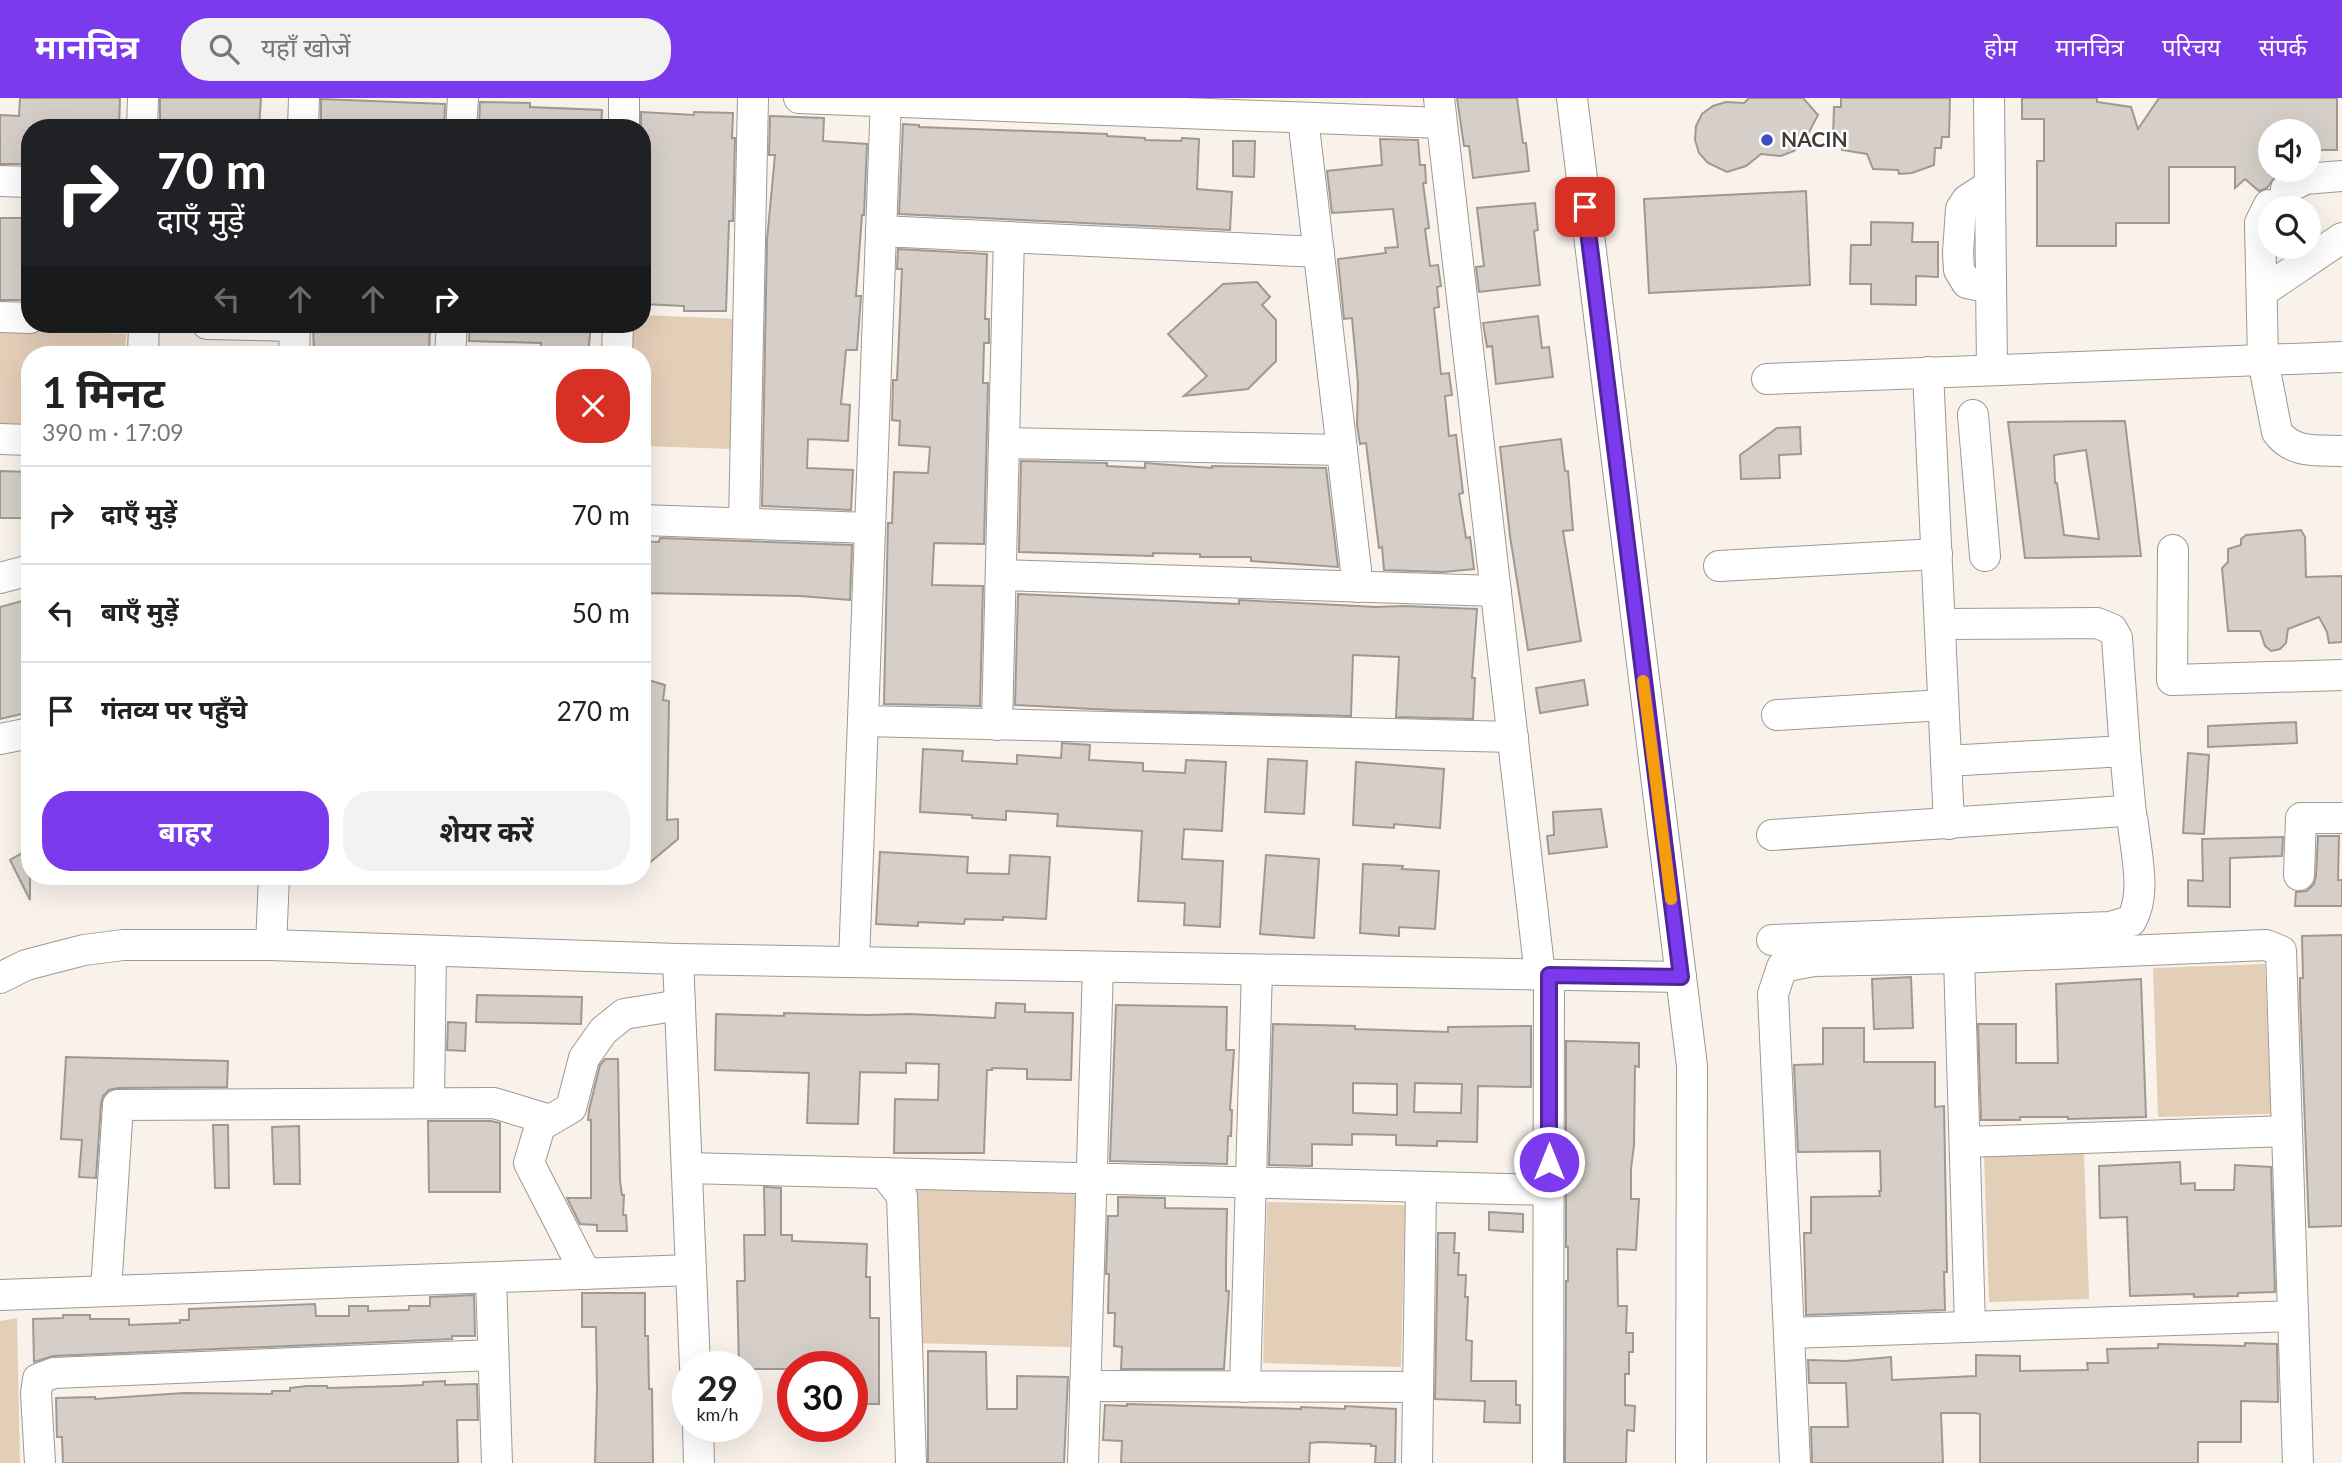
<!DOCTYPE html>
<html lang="hi">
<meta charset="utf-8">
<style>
:root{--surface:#fff;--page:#f2f2f2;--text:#222;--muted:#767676;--line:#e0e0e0;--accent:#7c3aed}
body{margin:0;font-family:Lato,"Noto Sans Devanagari",sans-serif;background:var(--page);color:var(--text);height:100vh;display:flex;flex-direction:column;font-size:26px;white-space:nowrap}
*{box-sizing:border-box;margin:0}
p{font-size:23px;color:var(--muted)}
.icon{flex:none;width:38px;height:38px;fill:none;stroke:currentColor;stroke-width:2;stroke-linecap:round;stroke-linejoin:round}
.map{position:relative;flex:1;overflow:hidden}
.details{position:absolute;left:21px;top:248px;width:630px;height:539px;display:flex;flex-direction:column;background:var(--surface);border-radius:28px;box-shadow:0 7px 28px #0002}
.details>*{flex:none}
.guide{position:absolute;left:21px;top:21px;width:630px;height:214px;border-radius:28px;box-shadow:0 7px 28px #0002;background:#202124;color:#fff;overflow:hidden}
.controls{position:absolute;left:2258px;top:21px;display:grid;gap:14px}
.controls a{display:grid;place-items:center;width:63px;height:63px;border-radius:50%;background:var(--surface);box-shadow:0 7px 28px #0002;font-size:35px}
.speed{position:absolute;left:672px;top:1253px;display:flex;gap:14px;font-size:35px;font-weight:700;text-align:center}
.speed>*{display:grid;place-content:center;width:91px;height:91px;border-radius:50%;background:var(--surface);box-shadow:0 7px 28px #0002;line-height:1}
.speed small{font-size:18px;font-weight:400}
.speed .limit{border:10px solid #d22;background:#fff;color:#111}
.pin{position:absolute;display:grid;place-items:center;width:60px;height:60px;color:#fff;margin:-30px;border-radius:14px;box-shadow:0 4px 10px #0006}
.me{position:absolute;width:77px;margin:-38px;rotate:0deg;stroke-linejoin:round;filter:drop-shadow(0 0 5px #0008)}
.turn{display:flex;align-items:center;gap:24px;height:147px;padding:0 21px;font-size:32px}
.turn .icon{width:91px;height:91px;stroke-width:2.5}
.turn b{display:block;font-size:49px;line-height:60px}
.lanes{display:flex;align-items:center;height:66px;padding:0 21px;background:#0003;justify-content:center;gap:35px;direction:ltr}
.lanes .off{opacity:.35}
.round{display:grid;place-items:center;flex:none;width:74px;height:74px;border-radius:28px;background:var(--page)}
.summary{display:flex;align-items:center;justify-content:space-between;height:119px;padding:0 21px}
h1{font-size:42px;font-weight:700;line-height:52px}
.button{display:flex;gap:14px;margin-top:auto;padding:14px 21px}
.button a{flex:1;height:80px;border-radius:28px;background:var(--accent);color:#fff;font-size:28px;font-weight:700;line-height:80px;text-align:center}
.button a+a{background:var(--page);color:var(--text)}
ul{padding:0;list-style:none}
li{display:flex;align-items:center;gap:21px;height:98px;padding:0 21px;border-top:2px solid var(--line)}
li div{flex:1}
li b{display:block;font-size:26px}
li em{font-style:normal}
header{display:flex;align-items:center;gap:42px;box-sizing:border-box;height:98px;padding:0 35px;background:var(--accent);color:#fff}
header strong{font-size:33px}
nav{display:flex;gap:38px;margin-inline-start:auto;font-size:24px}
.search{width:490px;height:63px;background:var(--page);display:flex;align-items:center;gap:18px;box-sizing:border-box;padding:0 24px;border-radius:28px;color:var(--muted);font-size:26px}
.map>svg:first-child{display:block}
</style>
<header>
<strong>मानचित्र</strong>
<div class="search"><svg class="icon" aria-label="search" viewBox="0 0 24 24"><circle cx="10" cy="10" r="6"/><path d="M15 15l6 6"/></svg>यहाँ खोजें</div>
<nav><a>होम</a><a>मानचित्र</a><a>परिचय</a><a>संपर्क</a></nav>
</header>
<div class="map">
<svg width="2342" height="1365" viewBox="0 0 2342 1365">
<rect width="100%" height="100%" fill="#f9f2eb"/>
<g fill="#e3ceb8">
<path d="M642 217 738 221 733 351 642 348V257H630L631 226H642Z"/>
<path d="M0 232 126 236 125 257H30V327L0 326Z"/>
<path d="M2265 866 2271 1016 2158 1019 2153 870Z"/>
<path d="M2084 1054 2089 1201 1989 1204 1984 1057Z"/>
<path d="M901 1091 1077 1096 1070 1249 911 1245Z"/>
<path d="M1267 1104 1405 1107 1401 1269 1263 1265Z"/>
<path d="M17 1220 20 1365H0V1223Z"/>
</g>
<g fill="#d6cfc9" stroke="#a09993" stroke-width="2" fill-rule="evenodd">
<path d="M20 0H120L119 30H30V66H0V17L19 18Z"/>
<path d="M160 0H261L259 30H160Z"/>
<path d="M1457 0H1517L1523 45H1526L1529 73 1473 80 1469 48H1464Z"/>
<path d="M1749 0H1803L1818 17 1804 44 1794 53 1781 58 1761 56 1746 68 1727 74 1708 65 1699 55 1695 42 1696 28 1702 16 1713 8 1726 4 1744 5Z"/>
<path d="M1841 0H1950L1949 39H1942L1941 50H1935L1934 67 1912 75 1899 76 1898 72 1873 71 1867 56 1842 52V41H1833L1834 9H1841Z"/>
<path d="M2022 0H2097V4L2131 9 2138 31 2159 0H2337V52H2308V33H2270V72H2280L2267 90 2259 93 2245 81 2235 90V69H2169V125H2116V148H2037V63H2044V21H2022Z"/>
<path d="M321 1 445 6 444 30 321 27Z"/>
<path d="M480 4 530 5V9L602 12 601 30H479Z"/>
<path d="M641 14 694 17V14L733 15 732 40H735L733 123H729L726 213H684V208L642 206Z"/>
<path d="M770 18 824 20 823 43 867 46 864 117H862L856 198H861L857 252H846L841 306 850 307 848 343 808 341 807 370 853 372 851 412 762 408 767 142 775 57H769Z"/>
<path d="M903 26 919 27V29L1107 36V38L1145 40V42L1181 43 1182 40 1199 41 1197 91 1232 94 1230 132 899 116Z"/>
<path d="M1380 41 1418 42 1420 67H1425L1426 85H1423L1429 130 1425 131 1430 168 1438 167 1441 188 1437 189 1439 209 1434 210 1441 276 1449 275 1452 297 1445 298 1449 338 1456 337 1463 395 1459 396 1466 440 1470 439 1474 471 1443 474 1384 472 1382 449 1379 450 1366 345 1360 346 1357 327 1358 285 1352 220 1344 221 1338 161 1386 155 1385 150 1398 149 1393 111 1332 115 1327 73 1382 67Z"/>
<path d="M1233 43H1255L1254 79 1233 78Z"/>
<path d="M1806 93 1810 187 1649 195 1644 101Z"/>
<path d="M1535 105 1538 132 1534 133 1540 187 1479 194 1476 169 1484 168 1477 110Z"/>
<rect x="0" y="120" width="30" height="82"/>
<path d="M1871 124 1913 125 1912 144H1938V179L1916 178V207L1871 206V186H1850L1851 147H1871Z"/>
<path d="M898 151 987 156 985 221H989V245H984L983 285H988L984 446 934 445 932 487 983 488 980 608 884 606 888 425H892L894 374 928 375 930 349 899 347 900 323 892 322 893 282H897L902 171H897Z"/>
<path d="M1257 184 1270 199 1262 207 1276 222V263L1248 291 1184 298 1207 278 1168 236 1223 186Z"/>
<path d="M1538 218 1542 250 1549 249 1553 279 1496 286 1492 248 1487 249 1483 225Z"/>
<path d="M313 226H430L429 257H314Z"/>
<path d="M470 226H591L588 257H541V245L469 243Z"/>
<path d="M2125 323 2141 458 2025 460 2008 324ZM2086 352 2099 441 2064 437 2057 385H2055L2054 357Z"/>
<path d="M1800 329 1801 356 1779 357 1780 380 1741 381 1740 357 1777 330Z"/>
<path d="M1561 341 1565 373H1568L1573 432 1563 433 1581 543 1528 552 1510 438 1500 349Z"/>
<path d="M1021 363 1107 365V368L1145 370V365L1212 370V368L1326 370 1338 469 1251 463V459H1200V456L1153 455V458L1019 454Z"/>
<path d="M0 373 30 374V420H0Z"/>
<path d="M2301 432 2305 439 2306 479 2342 478V544L2329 545 2327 534 2319 519 2288 531 2286 545 2280 551 2271 553 2265 548 2260 533H2228L2222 470 2228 464V451L2241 447V441L2246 437Z"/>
<path d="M660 440 852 447 850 502 800 498 642 495V443L659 444Z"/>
<path d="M1018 496 1239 506V502L1376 509 1404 508 1477 511 1472 580H1475L1473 621 1396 619 1399 559 1353 557 1351 618 1113 612 1015 607Z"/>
<path d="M22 503 30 528V614L0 621V509Z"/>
<path d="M642 580 665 587 663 602 669 603 667 722 678 721V741L642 771Z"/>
<path d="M1584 582 1588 607 1540 615 1536 590Z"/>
<path d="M2296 624 2297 645 2208 649V628Z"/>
<path d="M1062 645 1090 647 1089 662 1143 665V673L1185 675 1186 662 1226 664 1222 733 1184 731 1182 761 1223 763 1220 829 1184 827 1185 805 1138 803 1142 733 1057 728 1058 716 1006 713V722L972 720V717L920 714 923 651 963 653 962 663 1017 666V657L1061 660Z"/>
<path d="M2188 655 2209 657 2204 736 2183 735Z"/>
<path d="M1268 661 1307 663 1304 716 1265 714Z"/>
<path d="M1356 664 1444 671 1440 730 1394 726V730L1353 727Z"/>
<path d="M1601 711 1607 749 1549 756 1547 738 1554 737 1553 714Z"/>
<path d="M2318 738H2339L2338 782H2342V808H2295L2296 794 2307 793 2314 786 2316 778Z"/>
<path d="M2283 739 2282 758 2230 760V809L2188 808V782L2203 783 2202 741Z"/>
<path d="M24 754 30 766V802L10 762Z"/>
<path d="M880 754 968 759 967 775 1009 776 1010 757 1050 759 1046 821 1003 819V822L965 821 964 826 918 824V828L876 826Z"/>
<path d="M1266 757 1319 761 1314 840 1260 836Z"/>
<path d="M1363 766 1403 768 1402 771 1439 773 1435 831 1399 829V838L1360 835Z"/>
<path d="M2342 837V1128L2309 1129 2300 899V880H2303L2302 838Z"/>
<path d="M1911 879 1913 930 1874 931 1872 881Z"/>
<path d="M2141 881 2146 1019 2068 1021V1019H2020V1022H1981L1978 926H2016V965H2058L2056 886Z"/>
<path d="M477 897 582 899 581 926 476 924Z"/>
<path d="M996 905 1025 906V914L1073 915 1071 982 1027 981V971L992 970V972H987L984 1055H894L895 1001 938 1002 939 966 906 965V975L860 974 858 1026 807 1025 809 975 715 972 716 916 784 918V915L868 917 910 916 995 920Z"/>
<path d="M1116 907 1227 909 1226 952H1234L1230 1012H1232L1231 1038H1228L1227 1066 1110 1063Z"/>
<path d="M448 924 466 925 465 953 447 952Z"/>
<path d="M1273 926 1355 928V931L1448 934V929L1531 928V989L1478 988 1477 1044 1437 1043V1048L1396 1047V1037L1352 1036V1047L1312 1046V1068L1269 1067ZM1353 985 1397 986V1017L1353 1015ZM1415 985 1462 986 1461 1015 1414 1014Z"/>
<path d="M1823 930H1864V964H1935V1009L1944 1008 1947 1174H1944L1945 1212 1806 1217 1804 1135H1811V1099L1880 1098 1879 1093H1881L1880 1053 1798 1054 1794 967 1823 966Z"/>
<path d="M1566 943 1639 945V969L1635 968 1634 1047 1631 1071V1101H1639L1636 1152 1617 1151 1618 1208H1627L1626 1235H1633V1254H1629V1276H1625V1307L1635 1308 1634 1333 1627 1332 1626 1365H1565L1566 1183H1568V1149H1566Z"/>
<path d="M66 959 228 963 227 989 118 990 109 992 103 998 101 1006 96 1080 79 1079 82 1042 61 1041Z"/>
<path d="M605 961H618L620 1083 622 1097H624L623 1117H626L627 1133H597V1127L580 1126 567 1100H591V1022H588L589 1012 600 967Z"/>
<path d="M428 1023H491L500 1025V1094H429Z"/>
<path d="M213 1027H228L229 1090H215Z"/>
<path d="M299 1028 300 1086H274L272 1029Z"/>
<path d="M2180 1064 2181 1086 2195 1085V1092H2234L2235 1067 2271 1069 2275 1194 2238 1195V1198L2194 1199V1196L2130 1198 2127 1119 2100 1120 2099 1068Z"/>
<path d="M764 1089 781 1090V1137H792V1143L867 1146 866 1179H870V1220H879V1306H852V1266L813 1267V1269H793V1271H747V1269H739L737 1183H745L744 1137H765Z"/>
<path d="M1118 1099 1165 1100V1110L1227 1111 1226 1166V1193H1229L1224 1271H1121L1122 1249 1114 1248 1115 1215H1108L1109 1176H1106L1108 1118H1118Z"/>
<path d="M1489 1114 1523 1116V1134L1489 1132Z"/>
<path d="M1438 1135H1455L1454 1155H1459L1458 1177H1466L1465 1199H1468L1466 1242 1472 1243 1471 1283H1516V1307H1520V1325L1484 1324 1485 1303 1435 1301Z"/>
<path d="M582 1195H645V1238H648L649 1291H652L653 1365H595L597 1292 596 1229H582Z"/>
<path d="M474 1197 475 1238H452V1241L53 1258 34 1264 33 1221 63 1220V1217H90V1221H129V1227L180 1225V1222H189V1211L315 1206 316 1218H349V1208H368V1213L409 1212V1208H430V1199Z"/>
<path d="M2245 1245 2277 1246 2278 1304 2241 1303V1344H2198V1365H1980V1316L1975 1315H1941L1943 1365H1812L1811 1329H1848L1846 1285H1809L1808 1262 1845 1263 1891 1259 1892 1282 1976 1278V1257L2020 1258V1273L2088 1272 2087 1265H2108L2107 1251 2158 1250V1246L2245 1248Z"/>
<path d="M928 1253 986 1254 987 1311H1017V1278L1068 1279 1064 1365H928Z"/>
<path d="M445 1283V1287L477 1286 478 1322H457L458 1365H63L62 1339H57L56 1300 95 1299V1301L184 1295 272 1296V1293H290V1290L307 1288H327V1290L400 1288 423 1287V1284Z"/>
<path d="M1127 1306 1301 1311V1309L1345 1311V1308L1396 1311 1395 1365H1375L1376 1348H1371V1346L1320 1344 1310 1345 1309 1365H1121L1122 1343 1103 1342 1105 1307 1127 1308Z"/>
</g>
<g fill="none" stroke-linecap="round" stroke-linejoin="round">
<g stroke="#9e9892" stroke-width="32">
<g id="minor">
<path d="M799 0 1441 25"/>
<path d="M1439 0 1540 877"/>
<path d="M1572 0 1692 968 1691 1365"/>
<path d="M1989 0 1992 272"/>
<path d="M1303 20 1358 489"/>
<path d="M142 30 143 0"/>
<path d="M303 30 304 0"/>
<path d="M461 30 463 0"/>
<path d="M624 30V0"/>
<path d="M0 83 30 84"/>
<path d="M1990 87 1967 102 1961 111 1958 154 1959 172 1967 185 1991 190"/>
<path d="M2286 91 2305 81 2342 78"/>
<path d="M2269 107 2260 125 2263 262 2277 334C2293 356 2317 352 2342 353"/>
<path d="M881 133 1319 154"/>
<path d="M2262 194 2342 140"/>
<path d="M0 219 30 220"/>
<path d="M207 226 295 228"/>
<path d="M143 257 144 226"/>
<path d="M294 257 295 226"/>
<path d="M450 257 452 226"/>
<path d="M617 257 618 226"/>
<path d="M1928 274 1949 726"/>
<path d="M1767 281 2342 259"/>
<path d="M1973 317 1985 458"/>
<path d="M0 341 30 342"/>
<path d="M1004 345 1342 352"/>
<path d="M642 422 870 430"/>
<path d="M744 425 753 0"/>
<path d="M2173 452 2172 582 2342 577"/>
<path d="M1719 468 1937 456"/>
<path d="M1001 477 1496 493"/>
<path d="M0 480 30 472"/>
<path d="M1940 526 2097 525 2112 531 2117 540 2125 653 1946 663"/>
<path d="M1777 617 1943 607"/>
<path d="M863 623 1513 639"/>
<path d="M997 627 1009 139"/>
<path d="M0 641 30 635"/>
<path d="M2125 653 2131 716"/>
<path d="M1772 737 2123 713 2131 716 2133 725C2136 756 2147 796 2131 823L2110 829 1772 842"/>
<path d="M2299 777 2301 720H2342"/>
<path d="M271 847 274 779"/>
<path d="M1959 860 1970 1228"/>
<path d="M678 861 695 1269"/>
<path d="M854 864 886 0"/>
<path d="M0 880 26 867 84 852 123 847H271L678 861 1681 879"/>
<path d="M429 1005 431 853"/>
<path d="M1965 1044 2287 1033"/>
<path d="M687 1070 1549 1092"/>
<path d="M884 1075 902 1098 911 1365"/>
<path d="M586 1176 529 1065 540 1028 571 1010 584 960 603 933 624 916 680 907"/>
<path d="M491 1180 497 1365"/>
<path d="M106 1192 118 1007 494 1005 550 1022"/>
<path d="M0 1197 691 1172"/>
<path d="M1789 1235 2293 1218"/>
<path d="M1085 1288 1418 1289"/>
<path d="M1245 1289 1257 872"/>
<path d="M698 1328 699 1365"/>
<path d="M40 1365 36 1295 38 1281 54 1275 493 1257"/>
<path d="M1083 1365 1098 869"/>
<path d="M1417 1365 1421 1089"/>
<path d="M1548 1365 1549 877"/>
<path d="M1795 1365 1773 896 1782 869 1814 863 1959 860 2266 847 2281 853 2298 1365"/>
</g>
</g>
<use href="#minor" stroke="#fff" stroke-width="30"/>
</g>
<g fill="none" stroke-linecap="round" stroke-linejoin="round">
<g stroke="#51269a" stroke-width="18">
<path id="route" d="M1549 1064V877L1681 879 1585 109"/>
</g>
<use href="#route" stroke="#7c3aed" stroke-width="12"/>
<path stroke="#f59e0b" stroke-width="12" d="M1643 583 1671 801"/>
</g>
<circle fill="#3d4ec1" stroke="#fff" stroke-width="2.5" cx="1767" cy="42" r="7"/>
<g text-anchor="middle" stroke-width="5" stroke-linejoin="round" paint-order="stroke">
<g font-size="21" font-weight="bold" fill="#3e3b38" stroke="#fff" text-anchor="start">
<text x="1781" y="49">NACIN</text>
</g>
</g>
</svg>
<div class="controls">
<a><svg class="icon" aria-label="sound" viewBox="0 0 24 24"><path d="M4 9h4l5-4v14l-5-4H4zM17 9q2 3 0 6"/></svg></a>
<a><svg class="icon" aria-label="search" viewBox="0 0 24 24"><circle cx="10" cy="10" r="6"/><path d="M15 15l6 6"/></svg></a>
</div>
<div class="speed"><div>29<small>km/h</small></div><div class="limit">30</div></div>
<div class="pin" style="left:1585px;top:109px;background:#d93025"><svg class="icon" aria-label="arrive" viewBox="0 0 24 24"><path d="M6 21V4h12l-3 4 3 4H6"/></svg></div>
<svg class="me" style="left:1549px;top:1064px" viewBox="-20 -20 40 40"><circle r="17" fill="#7c3aed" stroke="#fff" stroke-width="3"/><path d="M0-11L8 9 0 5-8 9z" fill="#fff"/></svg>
<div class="guide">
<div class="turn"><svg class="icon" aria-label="right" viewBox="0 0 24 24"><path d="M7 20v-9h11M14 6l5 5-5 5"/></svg><div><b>70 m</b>दाएँ मुड़ें</div></div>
<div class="lanes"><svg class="icon off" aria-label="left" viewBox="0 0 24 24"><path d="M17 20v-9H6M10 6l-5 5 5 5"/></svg><svg class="icon off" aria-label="ahead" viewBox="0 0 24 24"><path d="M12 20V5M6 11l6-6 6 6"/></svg><svg class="icon off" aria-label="ahead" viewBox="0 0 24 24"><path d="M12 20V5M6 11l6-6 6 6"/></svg><svg class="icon" aria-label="right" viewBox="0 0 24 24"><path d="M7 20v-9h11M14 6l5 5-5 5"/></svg></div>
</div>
<section class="details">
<div class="summary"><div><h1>1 मिनट</h1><p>390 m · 17:09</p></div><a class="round" style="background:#d93025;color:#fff"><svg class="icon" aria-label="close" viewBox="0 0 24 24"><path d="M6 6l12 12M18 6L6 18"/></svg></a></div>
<ul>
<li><svg class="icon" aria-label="right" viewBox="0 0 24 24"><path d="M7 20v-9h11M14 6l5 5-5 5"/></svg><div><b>दाएँ मुड़ें</b></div><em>70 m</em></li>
<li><svg class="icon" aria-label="left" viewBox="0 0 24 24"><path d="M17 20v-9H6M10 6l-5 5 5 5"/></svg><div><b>बाएँ मुड़ें</b></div><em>50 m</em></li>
<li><svg class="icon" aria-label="arrive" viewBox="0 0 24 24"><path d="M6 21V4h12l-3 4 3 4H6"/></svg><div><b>गंतव्य पर पहुँचे</b></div><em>270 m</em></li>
</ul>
<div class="button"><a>बाहर</a><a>शेयर करें</a></div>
</section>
</div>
